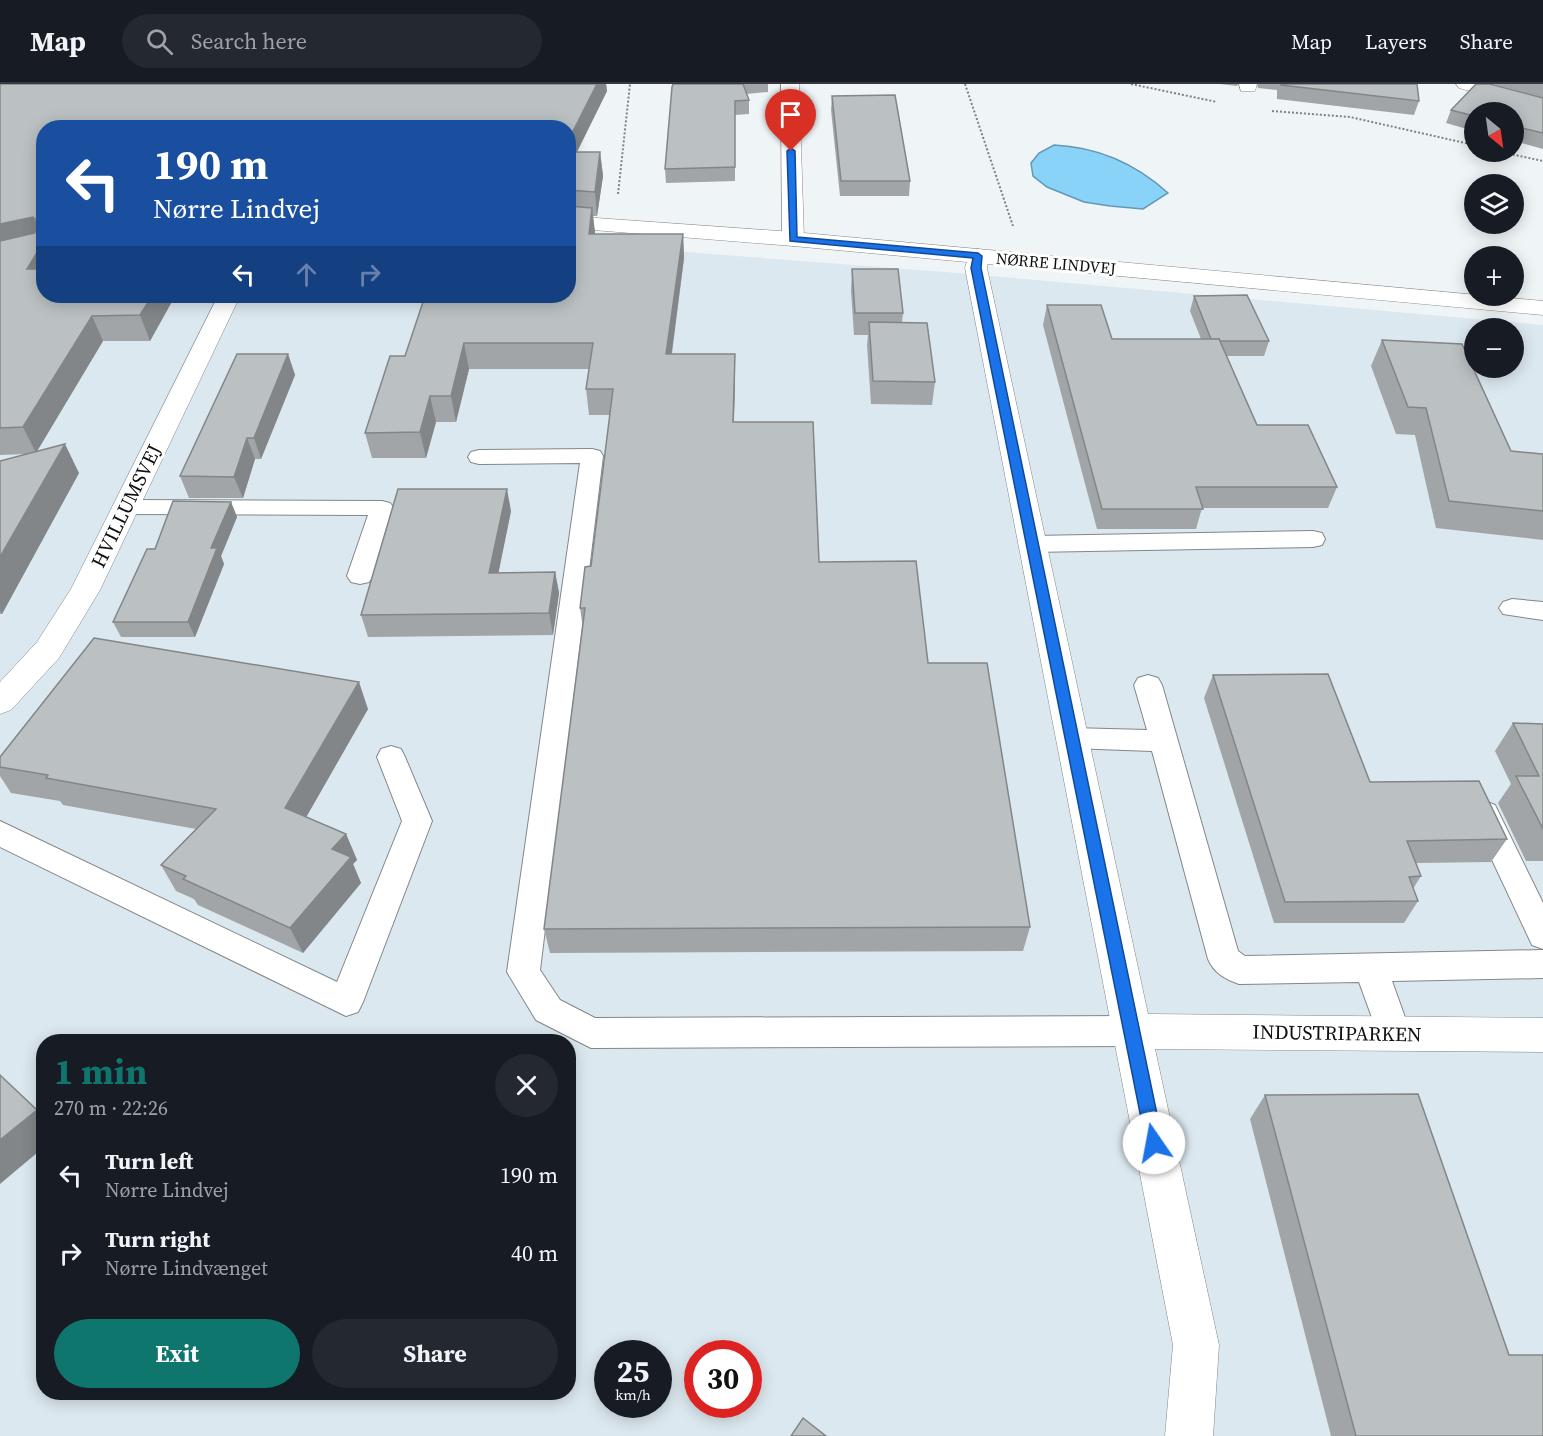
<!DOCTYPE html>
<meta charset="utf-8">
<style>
:root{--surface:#171b24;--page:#242831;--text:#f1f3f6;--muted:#9ea1a6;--line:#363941;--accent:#0f766e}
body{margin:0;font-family:"Source Serif 4",serif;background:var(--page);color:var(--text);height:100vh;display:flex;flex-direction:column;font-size:22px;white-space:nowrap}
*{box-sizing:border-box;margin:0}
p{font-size:20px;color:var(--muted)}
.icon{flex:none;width:33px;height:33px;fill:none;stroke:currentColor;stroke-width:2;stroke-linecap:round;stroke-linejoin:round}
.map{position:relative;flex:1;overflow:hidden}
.panel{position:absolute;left:36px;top:950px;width:540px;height:366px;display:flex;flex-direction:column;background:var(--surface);border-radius:24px;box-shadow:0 3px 15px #0003}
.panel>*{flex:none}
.top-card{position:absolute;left:36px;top:36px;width:540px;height:183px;border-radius:24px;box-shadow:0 3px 15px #0003;background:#1a4fa0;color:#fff;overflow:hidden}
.needle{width:39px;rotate:151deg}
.controls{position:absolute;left:1464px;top:18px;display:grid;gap:12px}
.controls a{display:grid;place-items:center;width:60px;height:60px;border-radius:50%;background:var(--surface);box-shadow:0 3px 15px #0003;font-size:30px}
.speed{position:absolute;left:594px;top:1256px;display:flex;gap:12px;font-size:30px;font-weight:700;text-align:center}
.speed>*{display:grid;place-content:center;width:78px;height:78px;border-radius:50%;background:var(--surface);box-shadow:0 3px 15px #0003;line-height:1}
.speed small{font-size:15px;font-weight:400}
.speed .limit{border:9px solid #d22;background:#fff;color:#111}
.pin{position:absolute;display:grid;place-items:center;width:51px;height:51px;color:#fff;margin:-62px -26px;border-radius:50% 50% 50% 0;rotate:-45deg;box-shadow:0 0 6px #0007}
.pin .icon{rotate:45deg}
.me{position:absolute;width:66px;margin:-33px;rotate:348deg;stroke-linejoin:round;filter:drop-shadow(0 0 4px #0008)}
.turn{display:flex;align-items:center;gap:21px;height:126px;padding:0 18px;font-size:27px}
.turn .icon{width:78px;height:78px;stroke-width:2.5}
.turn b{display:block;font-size:42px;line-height:51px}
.lanes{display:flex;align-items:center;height:57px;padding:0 18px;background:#0003;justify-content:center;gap:30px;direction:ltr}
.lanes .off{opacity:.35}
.round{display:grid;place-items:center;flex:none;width:63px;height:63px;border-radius:32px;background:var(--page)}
.overview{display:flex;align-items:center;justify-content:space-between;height:102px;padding:0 18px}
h1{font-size:36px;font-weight:700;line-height:45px;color:var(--accent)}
.button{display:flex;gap:12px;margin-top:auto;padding:12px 18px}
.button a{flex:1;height:69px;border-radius:36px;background:var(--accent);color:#fff;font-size:24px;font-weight:700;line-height:69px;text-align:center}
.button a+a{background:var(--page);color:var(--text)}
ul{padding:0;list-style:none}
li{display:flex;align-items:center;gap:18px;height:78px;padding:0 18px}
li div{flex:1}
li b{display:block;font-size:22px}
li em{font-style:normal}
header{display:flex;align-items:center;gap:36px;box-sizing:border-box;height:84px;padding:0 30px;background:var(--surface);border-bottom:2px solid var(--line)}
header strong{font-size:28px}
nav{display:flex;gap:33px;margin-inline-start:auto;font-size:21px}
.search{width:420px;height:54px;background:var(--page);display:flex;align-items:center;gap:15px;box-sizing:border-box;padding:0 21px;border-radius:33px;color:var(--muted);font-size:22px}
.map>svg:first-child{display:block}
</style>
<header>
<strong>Map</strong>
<div class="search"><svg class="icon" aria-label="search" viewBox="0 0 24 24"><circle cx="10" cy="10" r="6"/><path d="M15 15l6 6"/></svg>Search here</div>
<nav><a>Map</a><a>Layers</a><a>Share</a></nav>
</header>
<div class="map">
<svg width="1543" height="1352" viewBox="0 0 1543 1352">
<rect width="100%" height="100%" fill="#eff4f6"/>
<path fill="#dce8ef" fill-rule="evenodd" d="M569 159 958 189 1543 241V1352H0V195L44 212H568ZM1474 244H1514V284H1474ZM44 957H568V1308H44ZM608 1269H658V1320H608ZM698 1269H748V1320H698Z"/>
<path fill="#89d2f8" stroke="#6498b2" stroke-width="1.5" d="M1054 61C1098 63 1136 80 1168 109L1143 125 1110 122 1084 118 1047 103 1033 92 1031 79 1039 69Z"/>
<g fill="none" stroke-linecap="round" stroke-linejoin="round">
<g stroke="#828789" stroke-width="2">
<g id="lane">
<path d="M592 365 600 367 603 372 540 886 560 916 595 934 1131 932 1143 936 1148 947 1143 958 1131 962 591 964 536 936 507 888 580 379 479 380 471 378 468 373 471 368 479 366Z"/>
<path d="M126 416 382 417 390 419 394 424 373 492 369 498 360 500 351 498 347 492 368 431 126 430 118 428 114 423 118 418Z"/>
<path d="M1313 447 1322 449 1325 455 1322 461 1313 463 1032 468 1023 466 1020 460 1023 454 1032 452Z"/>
<path d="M1512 515 1543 518V536L1503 530 1499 524 1503 518Z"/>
<path d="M1148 591 1158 594 1162 601 1238 867 1245 872 1543 866V894L1392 897 1411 950 1406 961 1394 965 1382 961 1359 898 1239 900C1225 895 1214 889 1208 875L1152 667 1071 664 1061 661 1057 654 1061 647 1071 644 1147 646 1134 601 1138 594Z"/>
<path d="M391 662 401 665 405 673 432 737 363 918 358 928 346 932 0 763V737L337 898 402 737 377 673 381 665Z"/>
<path d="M1485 717 1495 721 1543 819V865L1532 861 1470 729 1475 721Z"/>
</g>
</g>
<g stroke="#828789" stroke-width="1">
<g id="street">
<path d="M781 0H799L804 155 801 160 793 162 785 160 782 155Z"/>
<path d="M1239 0H1257L1255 7H1241Z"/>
<path d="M1456 0H1485L1543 16V28L1459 4Z"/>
<path d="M978 165 986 167 989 172 987 184 1148 930 1543 934V968L1155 965 1219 1261 1213 1352H1165L1173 1261 965 184 970 167Z"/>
<path d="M218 212H240L100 506 59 574 11 626 0 630V598L37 558 71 505Z"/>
</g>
</g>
<g stroke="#828789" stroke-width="1">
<path id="secondary" d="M568 132 793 148 1543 217V231L793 162 568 144Z"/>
</g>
<g stroke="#7f8284" stroke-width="2" stroke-dasharray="2 2" stroke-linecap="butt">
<path d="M965 0 1013 142"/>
<path d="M1131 0 1217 18"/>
<path d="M1272 27 1350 33 1474 61"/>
<path d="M1501 68 1543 77"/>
<path d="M618 110 630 0"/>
</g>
<use href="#lane" fill="#fff" fill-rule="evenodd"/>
<use href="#street" fill="#fff" fill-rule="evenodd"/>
<use href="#secondary" fill="#fff" fill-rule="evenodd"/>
</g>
<g fill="#a1a5a7">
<path d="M0 0H606L607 7 577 68H600L603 92 597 132H593L595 150H683L684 174 672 270H735V296L734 338 819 478 928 579 1030 843 1023 867 550 869 544 845 583 545 580 524 591 482 610 331H589L586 305 589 285H469L456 338H436L426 374H372L365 349 405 272 568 212V44H44V212H175L150 257H103L37 367 79 389 2 530H0V377L28 370 0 371Z"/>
<path d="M673 0H768V8L746 10 749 16V30L735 31V97L666 99 665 85Z"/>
<path d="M1220 0H1238L1237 2Z"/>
<path d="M1257 0H1417L1419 17 1414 31 1277 15V6L1258 4Z"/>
<path d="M1493 0H1543V14Z"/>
<path d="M832 12 910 97 909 112H840L831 26Z"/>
<path d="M1543 14V65L1514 57V28H1474V47L1446 39 1451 26Z"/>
<path d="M852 185 903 229 902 238 935 298 932 321 871 320 867 261 868 251H854L851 207Z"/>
<path d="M1194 212 1269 257 1264 272H1227L1257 341 1337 403 1328 424H1202L1196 445H1097L1043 241 1047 221 1112 255H1201L1190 227Z"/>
<path d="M1382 256 1511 367 1543 370V456L1436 444 1415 351 1396 350 1371 282Z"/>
<path d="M288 270 295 291 261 375H255L243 414H189L180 392Z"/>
<path d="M231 418 237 433 221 472 224 480 195 553H121L113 538 155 465Z"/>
<path d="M511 427 498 489 555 488 559 509 553 551 368 553 361 531Z"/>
<path d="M1213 591 1370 698 1507 755 1491 778 1416 779 1421 792 1413 805 1418 817 1404 839H1274L1204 614Z"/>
<path d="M368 625 306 733 346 750 357 776 353 780 361 799 303 869 198 821 194 815 176 807 161 781 196 745 63 721 60 717 11 709 0 692V673Z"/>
<path d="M1513 639 1543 640V777H1526L1498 719 1511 700 1495 667Z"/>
<path d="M1265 1011 1509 1271 1543 1352H1331L1250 1035Z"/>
</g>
<g fill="#838688">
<path d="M597 0H606L607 7 568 86V57Z"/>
<path d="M600 68 603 92 597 132 595 108Z"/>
<path d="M592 124 595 148 591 175 589 150Z"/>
<path d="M33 133 44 157V201L27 185 0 166V140Z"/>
<path d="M683 150 684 174 668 296 666 270Z"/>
<path d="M152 212H175L150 257 140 231Z"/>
<path d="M92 232 103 257 36 369 23 343Z"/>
<path d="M464 259 469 285 456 338 451 312Z"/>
<path d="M288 270 295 291 261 375 254 354Z"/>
<path d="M735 270V296L733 364V338Z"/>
<path d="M430 312 436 338 426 374 420 348Z"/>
<path d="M247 354 255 375 243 414 234 393Z"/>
<path d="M65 360 79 389 2 530 0 527V473Z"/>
<path d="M507 405 511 427 494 511 489 489Z"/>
<path d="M231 418 237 433 221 472 224 480 195 553 188 538 211 464Z"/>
<path d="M555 488 559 509 553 551 549 529Z"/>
<path d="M359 598 368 625 296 751 285 724Z"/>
<path d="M346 750 357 776 353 780 361 799 303 869 290 844 332 765Z"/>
<path d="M37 1026 44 1033V1063L0 1100V1056Z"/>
</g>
<g fill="#bbc0c2" stroke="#838688" stroke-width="1.5">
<path d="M0 0H597L568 57V44H44V157L27 185H44V212H152L140 231 92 232 23 343 0 344V157L35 149 36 136 33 133 0 140Z"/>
<path d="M673 0H743L749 16 735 17V83L665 85 672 3Z"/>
<path d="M1281 0H1417L1419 17 1281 1Z"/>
<path d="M1476 0H1490L1543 14V49L1514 42V28H1474V32L1451 26Z"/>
<path d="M895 11 910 97H841L832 12Z"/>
<path d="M568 68H600L595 108 568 106Z"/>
<path d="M568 122 592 124 589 150H683L666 270H735L733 338H813L819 478 916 477 928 579H987L1030 843 544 845 585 524H580L585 483 591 482 613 305H586L593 259H464L451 312H430L420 348 365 349 390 272H405L425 212H568Z"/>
<path d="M852 185H898L903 229H855Z"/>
<path d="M1247 211 1269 257H1220L1219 255H1211L1194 212Z"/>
<path d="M1047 221H1101L1112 255H1219L1257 341H1308L1337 403H1196L1203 425H1102Z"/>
<path d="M869 238 927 239 935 298 873 297Z"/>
<path d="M1382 256 1462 260 1511 367 1543 370V427L1449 417 1426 324 1408 323Z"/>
<path d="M237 270H288L254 354H247L234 393 180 392Z"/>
<path d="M65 360 0 473V377Z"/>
<path d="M398 405H507L489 489 555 488 549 529 361 531Z"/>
<path d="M173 417 231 418 211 464H217L188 538H113L147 465H155Z"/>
<path d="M94 554 359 598 285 724 346 750 332 765 351 773 290 844 183 795 186 792 161 781 216 725 46 694 48 691 0 683V673Z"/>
<path d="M1328 590 1370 698 1479 697 1507 755 1407 757 1421 792 1409 793 1418 817 1285 818 1213 591Z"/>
<path d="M1513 639 1543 640V745L1516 692H1539Z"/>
<path d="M0 991 37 1026 0 1056Z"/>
<path d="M1418 1010 1509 1271H1543V1352H1356L1265 1011Z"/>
<path d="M803 1334 826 1352H791Z"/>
</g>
<path fill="#1a73e8" stroke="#114b97" stroke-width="1.5" d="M791 64 795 67 797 153 978 169 982 172 981 184 1163 1059 1160 1065 1154 1067 1148 1065 1146 1059 971 184 973 174 790 157 787 67Z"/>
<g text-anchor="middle" stroke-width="6" stroke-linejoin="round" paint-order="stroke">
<g font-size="16" fill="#0e0f10" stroke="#fff">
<text transform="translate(1056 179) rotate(5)" y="6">NØRRE LINDVEJ</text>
</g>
<g font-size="20" fill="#0e0f10" stroke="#fff">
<text transform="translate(126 422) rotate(-64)" y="7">HVILLUMSVEJ</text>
<text transform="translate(1337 949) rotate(1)" y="7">INDUSTRIPARKEN</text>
</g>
</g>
</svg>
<div class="controls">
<a><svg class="needle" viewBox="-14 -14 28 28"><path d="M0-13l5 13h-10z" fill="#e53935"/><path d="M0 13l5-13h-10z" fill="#9ea1a6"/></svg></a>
<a><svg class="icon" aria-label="layers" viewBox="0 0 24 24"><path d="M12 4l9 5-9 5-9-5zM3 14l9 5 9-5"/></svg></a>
<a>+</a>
<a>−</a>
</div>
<div class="speed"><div>25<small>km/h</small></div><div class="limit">30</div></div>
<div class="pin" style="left:791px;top:67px;background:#d93025"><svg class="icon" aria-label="arrive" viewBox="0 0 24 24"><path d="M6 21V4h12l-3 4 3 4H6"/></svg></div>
<svg class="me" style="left:1154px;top:1059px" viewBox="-20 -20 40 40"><circle r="19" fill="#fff"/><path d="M0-13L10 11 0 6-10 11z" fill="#1a73e8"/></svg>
<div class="top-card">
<div class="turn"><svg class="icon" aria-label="left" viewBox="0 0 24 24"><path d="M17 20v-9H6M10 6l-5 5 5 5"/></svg><div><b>190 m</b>Nørre Lindvej</div></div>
<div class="lanes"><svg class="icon" aria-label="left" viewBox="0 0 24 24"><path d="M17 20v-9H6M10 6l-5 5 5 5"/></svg><svg class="icon off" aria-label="ahead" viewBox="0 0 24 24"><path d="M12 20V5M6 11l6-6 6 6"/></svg><svg class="icon off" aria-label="right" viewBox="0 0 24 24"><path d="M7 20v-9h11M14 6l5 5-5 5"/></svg></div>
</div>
<section class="panel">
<div class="overview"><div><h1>1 min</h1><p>270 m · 22:26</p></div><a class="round"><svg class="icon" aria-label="close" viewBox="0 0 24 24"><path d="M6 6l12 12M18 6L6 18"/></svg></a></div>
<ul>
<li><svg class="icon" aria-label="left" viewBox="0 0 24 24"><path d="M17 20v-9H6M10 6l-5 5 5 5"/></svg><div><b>Turn left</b><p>Nørre Lindvej</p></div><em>190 m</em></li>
<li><svg class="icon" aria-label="right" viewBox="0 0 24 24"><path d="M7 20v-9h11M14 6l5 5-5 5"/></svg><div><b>Turn right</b><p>Nørre Lindvænget</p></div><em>40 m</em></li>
</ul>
<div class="button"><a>Exit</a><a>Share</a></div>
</section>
</div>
